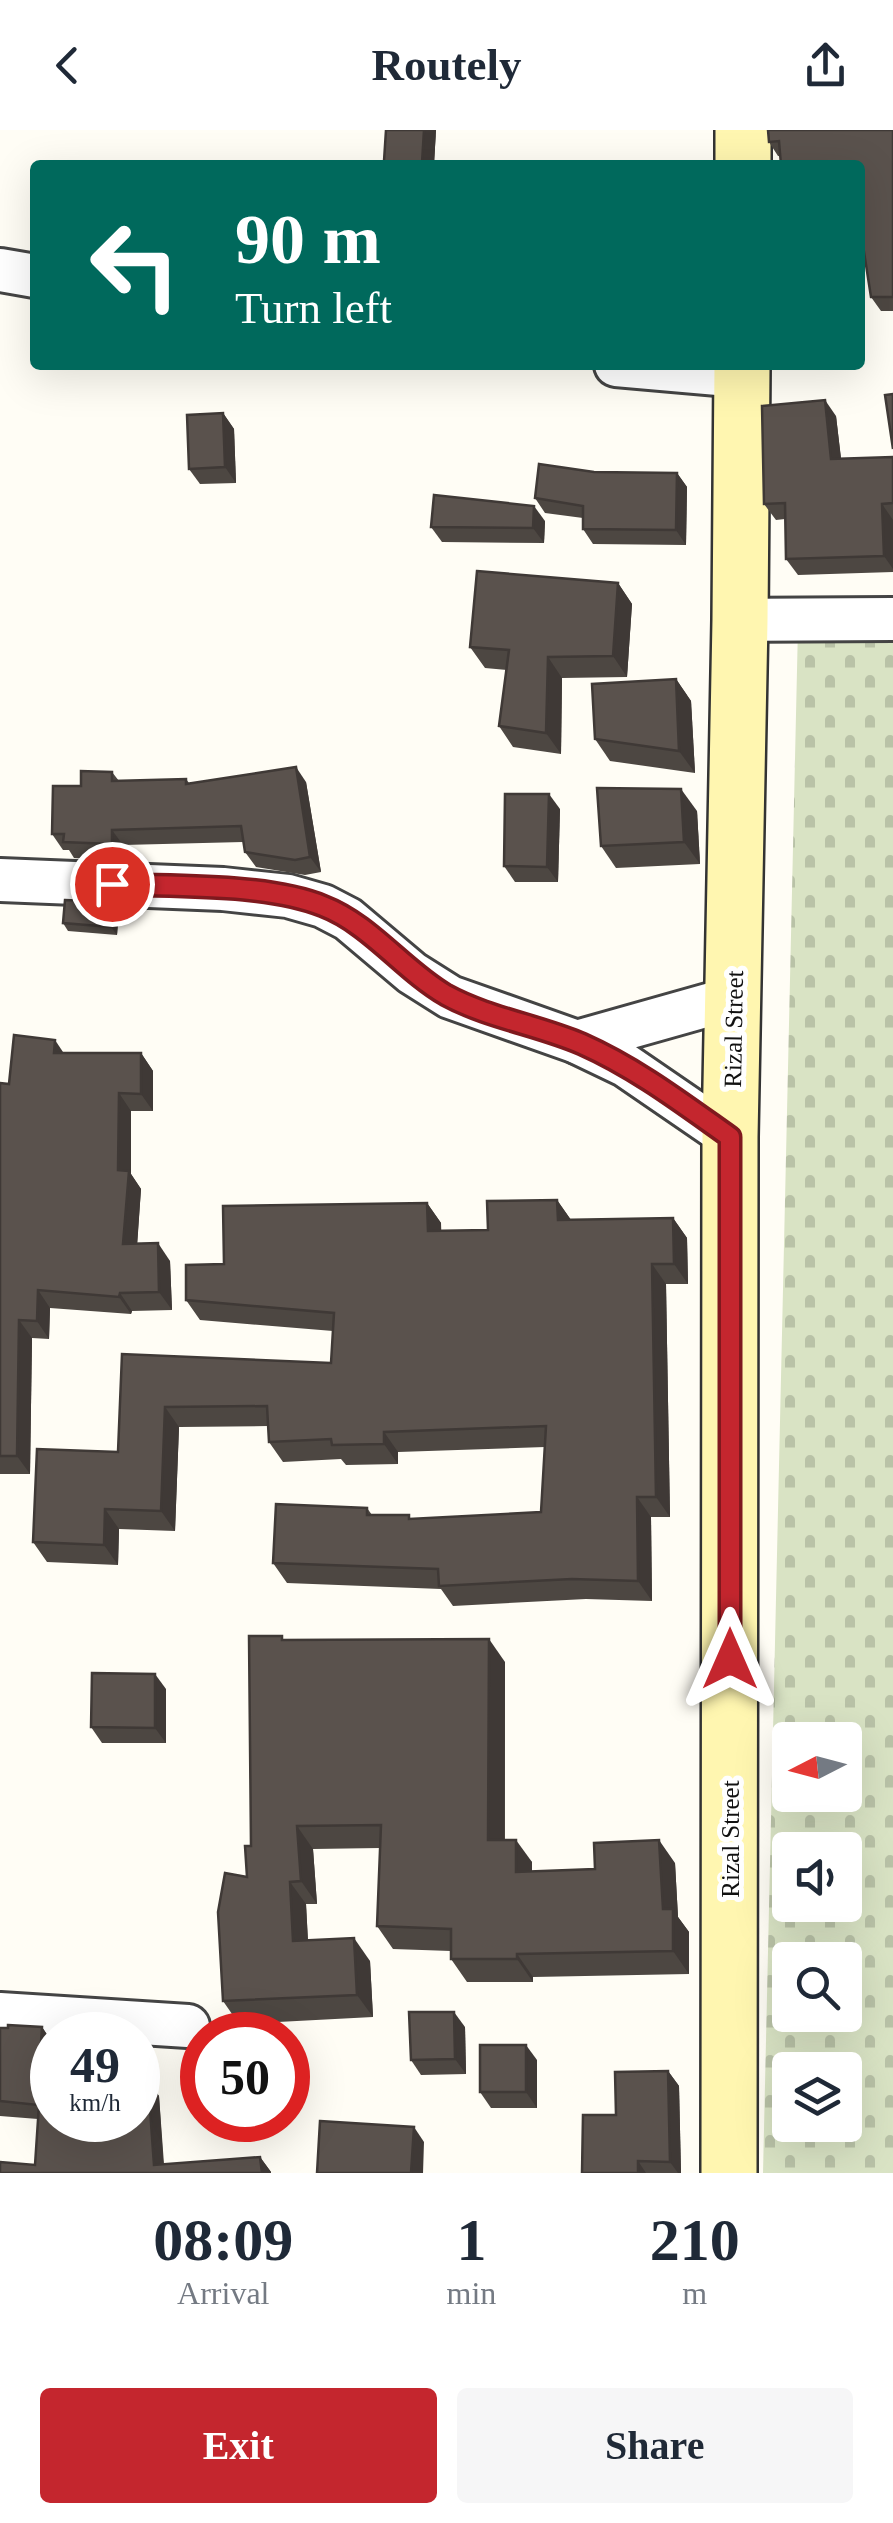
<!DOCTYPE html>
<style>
:root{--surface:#fff;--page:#f6f6f7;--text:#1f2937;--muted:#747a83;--accent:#c4262e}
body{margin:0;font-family:"Times New Roman",serif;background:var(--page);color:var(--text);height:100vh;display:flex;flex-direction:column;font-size:38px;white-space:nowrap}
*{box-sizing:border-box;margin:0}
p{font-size:32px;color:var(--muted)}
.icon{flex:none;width:55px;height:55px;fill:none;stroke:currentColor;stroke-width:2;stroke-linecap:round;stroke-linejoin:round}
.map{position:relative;height:2043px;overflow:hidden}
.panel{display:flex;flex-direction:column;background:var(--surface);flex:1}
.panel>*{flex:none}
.hud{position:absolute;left:30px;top:30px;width:835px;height:210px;border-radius:10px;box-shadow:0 10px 40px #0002;background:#00695c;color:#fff;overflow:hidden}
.needle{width:65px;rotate:264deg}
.controls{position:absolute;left:772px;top:1592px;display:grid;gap:20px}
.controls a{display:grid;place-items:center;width:90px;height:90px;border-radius:10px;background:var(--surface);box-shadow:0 10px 40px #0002;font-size:50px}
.speed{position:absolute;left:30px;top:1882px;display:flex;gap:20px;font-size:50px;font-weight:700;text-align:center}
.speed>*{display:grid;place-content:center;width:130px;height:130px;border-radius:50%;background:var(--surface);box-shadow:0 10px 40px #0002;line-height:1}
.speed small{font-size:25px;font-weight:400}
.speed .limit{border:15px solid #d22;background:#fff;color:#111}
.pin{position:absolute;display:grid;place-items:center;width:85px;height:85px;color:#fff;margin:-42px;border:5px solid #fff;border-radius:50%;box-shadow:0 2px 10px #0007}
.me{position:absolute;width:110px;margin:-55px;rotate:0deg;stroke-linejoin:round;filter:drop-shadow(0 0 8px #0008)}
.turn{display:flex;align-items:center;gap:35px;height:210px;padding:0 40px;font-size:45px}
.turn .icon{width:130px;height:130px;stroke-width:2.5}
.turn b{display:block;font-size:70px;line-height:85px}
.eta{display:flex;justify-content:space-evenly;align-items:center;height:170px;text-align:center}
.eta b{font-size:60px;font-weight:600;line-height:70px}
.action{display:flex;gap:20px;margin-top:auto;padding:20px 40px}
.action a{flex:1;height:115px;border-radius:10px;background:var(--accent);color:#fff;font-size:40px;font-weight:600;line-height:115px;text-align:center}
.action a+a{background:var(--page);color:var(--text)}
header{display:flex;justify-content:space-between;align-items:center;height:130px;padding:0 40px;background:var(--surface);font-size:45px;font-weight:600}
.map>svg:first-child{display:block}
</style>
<header><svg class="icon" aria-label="back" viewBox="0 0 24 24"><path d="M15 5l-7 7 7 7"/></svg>Routely<svg class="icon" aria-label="share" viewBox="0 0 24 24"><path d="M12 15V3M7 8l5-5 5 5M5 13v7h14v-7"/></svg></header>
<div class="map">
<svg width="893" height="2043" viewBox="0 0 893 2043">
<defs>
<pattern id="cemetery-stones" width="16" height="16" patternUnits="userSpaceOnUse" patternTransform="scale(2.5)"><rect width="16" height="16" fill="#d9e3c4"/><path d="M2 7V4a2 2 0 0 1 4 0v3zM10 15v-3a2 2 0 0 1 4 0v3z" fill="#b9c2a7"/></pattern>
</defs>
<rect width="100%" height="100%" fill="#fffdf5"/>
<path fill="url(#cemetery-stones)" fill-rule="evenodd" d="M798 496 893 498V2043H763ZM790 1610H845V1665H790ZM790 1720H845V1775H790ZM790 1830H845V1885H790ZM790 1940H845V1995H790Z"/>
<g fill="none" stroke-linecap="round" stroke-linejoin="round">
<g stroke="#444" stroke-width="48">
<g id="minor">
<path d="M0 140 35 146"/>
<path d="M616 235 741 246"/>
<path d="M740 490 893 489"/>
<path d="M0 750 223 759 288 766 323 776 348 789 412 843 450 867 577 912 625 935 730 1007"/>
<path d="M577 912 733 868"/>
<path d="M0 1884 188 1896"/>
</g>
</g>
<g stroke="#333" stroke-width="60">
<g id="secondary">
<path d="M743 35V0"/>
<path d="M729 2043 730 1007 740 490 742 235"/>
</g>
</g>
<use href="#minor" stroke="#fff" stroke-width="42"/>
<use href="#secondary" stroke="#fff6b0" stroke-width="55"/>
</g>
<g fill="#4d4742">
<path d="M436 0 434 35H387L384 31Z"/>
<path d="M893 0V181H881L871 167 860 35 778 26 769 12Z"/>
<path d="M223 283 234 299 236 353 200 354 189 339Z"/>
<path d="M836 286 841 329 893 327V442L798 445 786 429 785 389 776 390 764 374Z"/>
<path d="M677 343 687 357 686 415 593 414 583 399V388L545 383 535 368Z"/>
<path d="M545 391 544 413 442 412 431 397Z"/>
<path d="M618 453 632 474 627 547 562 548 561 624 513 617 499 596 507 540 485 538 470 517Z"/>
<path d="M676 549 691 571 695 643 610 631 595 609Z"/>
<path d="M112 642 119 651 186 649 189 653 306 652 321 742 305 745 256 737 245 722 243 712 123 715 122 730 74 728 69 720H63L52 704 81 656Z"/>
<path d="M560 679 558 752H515L504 736Z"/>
<path d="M697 681 700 734 616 738 601 716Z"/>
<path d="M113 772 119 780 117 805 68 801 63 793Z"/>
<path d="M64 923H141L153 941V981H131V1044L141 1059 137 1114 170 1131 172 1180 132 1181 131 1184 50 1178 49 1209 32 1208 30 1344H0V953L9 954Z"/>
<path d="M557 1070 571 1090 673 1088 687 1108 688 1154H666L670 1387H651L652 1471 586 1469 453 1476 441 1459 287 1453 273 1433 367 1378 372 1385 412 1389 541 1382 545 1317 398 1322V1334L346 1335 341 1329 283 1332 269 1312 268 1296 179 1297 175 1401 119 1399 118 1435 47 1432 33 1412 118 1322 122 1224 331 1233 333 1201 200 1190 186 1170 224 1134 427 1073 441 1093V1101L488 1100Z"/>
<path d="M285 1510 505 1532V1710L532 1732V1741L595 1739 675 1733 678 1787 689 1802V1844L533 1847V1852H467L451 1829V1821L393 1819 377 1796 380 1718 313 1719 317 1774H306L308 1810 370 1831 373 1887 239 1894 223 1871 247 1747Z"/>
<path d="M166 1559V1613H102L91 1597Z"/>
<path d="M42 1897 52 1912 51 1942 52 1990 148 1951 159 1966 164 2034 260 2027 271 2042 35 2035 38 1989 0 1986V1898Z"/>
<path d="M465 1897 466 1944 421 1945 411 1930Z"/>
<path d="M537 1930V1978H491L480 1962Z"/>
<path d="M668 1941 679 1956 681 2043H582L616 1985Z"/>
</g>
<g fill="#3f3936">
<path d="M424 0H436L434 35H424L422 33Z"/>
<path d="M825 270 836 286 843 345 831 329Z"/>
<path d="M223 283 234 299 236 353 225 337Z"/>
<path d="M677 343 687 357 686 415 676 400Z"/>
<path d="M882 374 893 390V439L884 426Z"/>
<path d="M534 376 545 391 544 413 533 398Z"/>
<path d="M618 453 632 474 627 547 613 526Z"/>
<path d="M548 527 562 548 561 624 546 603Z"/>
<path d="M676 549 691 571 695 643 679 621Z"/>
<path d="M296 637 306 652 321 742 310 727Z"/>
<path d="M681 659 697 681 700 734 684 712Z"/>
<path d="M549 664 560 679 558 752 547 737Z"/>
<path d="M112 700 123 715 122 730 112 714Z"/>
<path d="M113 772 119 780 117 805 111 797Z"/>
<path d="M55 910 67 928 54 923Z"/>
<path d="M141 923 153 941V981L141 964Z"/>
<path d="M119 963 131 981V1044L141 1059 136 1132 123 1114 118 1040Z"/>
<path d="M557 1070 571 1090H558Z"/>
<path d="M427 1073 441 1093 442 1121 428 1101Z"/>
<path d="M673 1088 687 1108 688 1154 674 1134Z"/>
<path d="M158 1113 170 1131 172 1180 159 1162Z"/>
<path d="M652 1134 666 1154 670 1387 656 1367Z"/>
<path d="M38 1160 50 1178 49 1209 37 1191Z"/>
<path d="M120 1163 132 1181 131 1184 119 1167Z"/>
<path d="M19 1190 32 1208 30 1344 17 1326Z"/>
<path d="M165 1277 179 1297 175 1401 161 1381Z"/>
<path d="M384 1302 398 1322V1334L384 1314Z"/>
<path d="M637 1367 651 1387 652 1471 638 1451Z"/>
<path d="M105 1379 119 1399 118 1435 104 1415Z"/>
<path d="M489 1509 505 1532 504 1733 488 1710Z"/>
<path d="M155 1544 166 1559V1613L155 1598Z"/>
<path d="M297 1696 313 1719 317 1774 301 1751Z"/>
<path d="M516 1710 532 1732V1764L516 1742Z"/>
<path d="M659 1710 675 1733 678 1787 689 1802V1844L673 1821 663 1779Z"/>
<path d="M290 1752 306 1774 309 1834 293 1811Z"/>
<path d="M354 1808 370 1831 373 1887 357 1865Z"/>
<path d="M517 1824 533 1847V1852L517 1829Z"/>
<path d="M454 1882 465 1897 466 1944 455 1929Z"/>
<path d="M42 1897 52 1912 49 1958 39 1943Z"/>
<path d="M526 1915 537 1930V1978L526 1962Z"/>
<path d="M668 1941 679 1956 681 2043H678L670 2032Z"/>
<path d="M148 1951 159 1966 164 2043 154 2035Z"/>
<path d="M414 1997 424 2012 423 2043H411Z"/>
<path d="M260 2027 271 2042V2043H262Z"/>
<path d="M638 2031 646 2043H638Z"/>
</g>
<g fill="#5a524d" stroke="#3f3936" stroke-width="2.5">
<path d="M386 0H424L422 33 384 31Z"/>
<path d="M768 0H893V167H871L860 96V35H781L779 11 769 12Z"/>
<path d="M893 264V319L885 265Z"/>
<path d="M825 270 831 329 893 327V373L882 374 884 426 786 429 785 373 764 374 762 276Z"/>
<path d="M223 283 225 337 189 339 187 285Z"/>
<path d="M539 334 594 342 677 343 676 400 583 399V376L535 368Z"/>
<path d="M434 365 534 376 533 398 431 397Z"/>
<path d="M477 441 618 453 613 526 548 527 546 603 499 596 509 520 470 517Z"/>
<path d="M676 549 679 621 595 609 592 554Z"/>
<path d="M296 637 310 727 295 730 245 722 241 696 112 700V714L63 712 64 704H52L53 656H81V641L112 642V651L186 649V654Z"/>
<path d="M597 658 681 659 684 712 601 716Z"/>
<path d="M505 664H549L547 737 504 736Z"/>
<path d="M65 770 113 772 111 797 63 793Z"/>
<path d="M14 905 55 910 54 923H141V964L119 963 118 1040 129 1041 123 1114 158 1113 159 1162 120 1163 119 1167 38 1160 37 1191 19 1190 17 1326H0V953L9 954Z"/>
<path d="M557 1070 558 1090 673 1088 674 1134H652L656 1367H637L638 1451 572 1449 439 1456 438 1439 273 1433 276 1374 367 1378V1385H409V1389L541 1382 546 1296 384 1302V1314L332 1315 331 1309 269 1312 267 1276 165 1277 161 1381 105 1379 104 1415 33 1412 37 1319 118 1322 122 1224 331 1233 334 1183 186 1170V1135L224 1134 223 1076 427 1073 428 1101 488 1100 487 1071Z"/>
<path d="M249 1506H282V1510L489 1509 488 1710H516V1742L595 1739 594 1713 659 1710 663 1779H673V1821L517 1824V1829H451V1799L377 1796 381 1695 297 1696 301 1751 290 1752 293 1811 354 1808 357 1865 223 1871 218 1782 225 1743 247 1747 245 1716H251Z"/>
<path d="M92 1543 155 1544V1598L91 1597Z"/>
<path d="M409 1882H454L455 1929 411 1930Z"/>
<path d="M8 1895 42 1897 39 1943 52 1942V1990H138V1951H148L154 2035 260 2027 262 2043H0V2032L35 2035 39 1975 0 1971V1898H8Z"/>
<rect x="480" y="1915" width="46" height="47"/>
<path d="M668 1941 670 2032 638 2031V2043H582L583 1985H616L615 1942Z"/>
<path d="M320 1991 414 1997 411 2043H317Z"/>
</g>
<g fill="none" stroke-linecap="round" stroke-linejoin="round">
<g stroke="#7f191e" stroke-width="25">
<path id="route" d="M112 754C174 757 266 753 323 776 370 794 403 840 446 865 488 888 538 895 582 914 636 938 682 973 730 1007V1529"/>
</g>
<use href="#route" stroke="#c4262e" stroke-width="18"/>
</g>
<g text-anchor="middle" stroke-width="10" stroke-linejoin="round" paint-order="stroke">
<g font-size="25" fill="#111" stroke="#fff">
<text transform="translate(733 899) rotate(-89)" y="9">Rizal Street</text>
<text transform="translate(730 1709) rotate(-90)" y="9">Rizal Street</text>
</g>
</g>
</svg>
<div class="controls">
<a><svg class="needle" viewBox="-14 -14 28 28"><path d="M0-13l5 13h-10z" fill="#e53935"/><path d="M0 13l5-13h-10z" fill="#747a83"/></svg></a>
<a><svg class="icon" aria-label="sound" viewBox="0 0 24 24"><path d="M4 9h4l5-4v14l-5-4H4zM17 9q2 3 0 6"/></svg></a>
<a><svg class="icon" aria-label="search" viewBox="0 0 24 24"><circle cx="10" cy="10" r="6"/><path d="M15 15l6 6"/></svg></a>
<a><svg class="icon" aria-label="layers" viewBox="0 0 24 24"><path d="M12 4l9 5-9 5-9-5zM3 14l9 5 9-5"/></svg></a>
</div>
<div class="speed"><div>49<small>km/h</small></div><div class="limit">50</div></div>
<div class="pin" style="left:112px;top:754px;background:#d93025"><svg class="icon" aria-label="arrive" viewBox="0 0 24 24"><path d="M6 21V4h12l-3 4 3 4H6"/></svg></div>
<svg class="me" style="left:730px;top:1529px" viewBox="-20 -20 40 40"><path d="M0-17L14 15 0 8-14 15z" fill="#c4262e" stroke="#fff" stroke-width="4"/></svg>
<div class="hud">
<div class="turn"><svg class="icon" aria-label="left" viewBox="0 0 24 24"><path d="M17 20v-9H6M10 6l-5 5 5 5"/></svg><div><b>90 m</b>Turn left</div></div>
</div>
</div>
<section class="panel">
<div class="eta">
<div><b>08:09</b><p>Arrival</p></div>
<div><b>1</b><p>min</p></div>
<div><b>210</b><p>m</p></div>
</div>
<div class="action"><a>Exit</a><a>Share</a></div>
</section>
